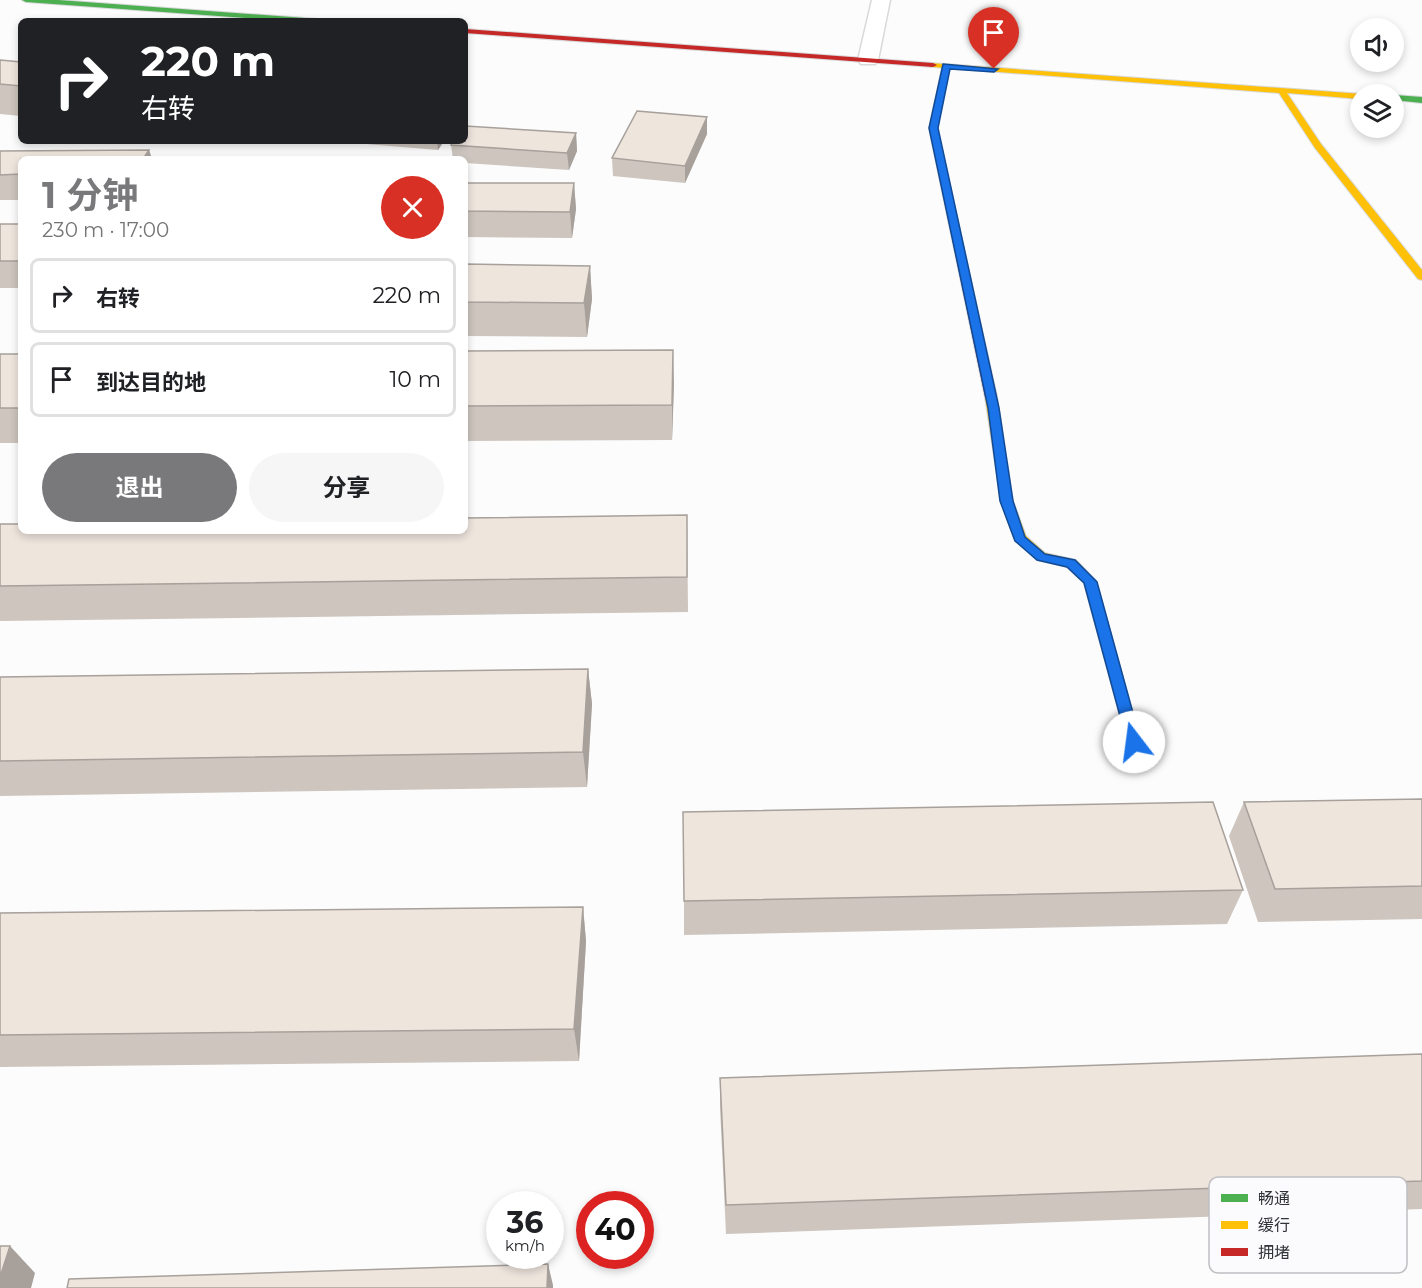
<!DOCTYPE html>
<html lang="zh">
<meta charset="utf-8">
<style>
:root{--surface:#fff;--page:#f6f6f6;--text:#202124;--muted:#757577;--line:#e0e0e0;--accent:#79797c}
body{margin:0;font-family:Montserrat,"Noto Sans SC",sans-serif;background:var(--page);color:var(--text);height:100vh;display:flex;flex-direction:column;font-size:22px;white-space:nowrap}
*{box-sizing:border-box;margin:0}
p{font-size:20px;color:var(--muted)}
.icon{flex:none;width:33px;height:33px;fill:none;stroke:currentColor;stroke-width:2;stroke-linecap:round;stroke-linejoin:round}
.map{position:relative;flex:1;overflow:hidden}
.panel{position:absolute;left:18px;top:156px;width:450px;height:378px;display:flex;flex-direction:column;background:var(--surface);border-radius:9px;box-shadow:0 3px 9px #0003}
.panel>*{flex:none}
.guide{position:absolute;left:18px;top:18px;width:450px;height:126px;border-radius:9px;box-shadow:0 3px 9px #0003;background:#202124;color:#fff;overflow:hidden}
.controls{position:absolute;left:1350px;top:18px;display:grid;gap:12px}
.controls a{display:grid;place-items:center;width:54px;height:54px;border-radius:50%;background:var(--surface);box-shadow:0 3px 9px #0003;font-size:30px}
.speed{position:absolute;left:486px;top:1191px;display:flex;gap:12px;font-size:30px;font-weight:700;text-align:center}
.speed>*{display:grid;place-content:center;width:78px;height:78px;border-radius:50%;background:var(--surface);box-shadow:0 3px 9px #0003;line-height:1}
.speed small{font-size:15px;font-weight:400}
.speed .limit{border:9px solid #d22;background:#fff;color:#111}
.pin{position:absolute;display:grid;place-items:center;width:51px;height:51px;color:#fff;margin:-62px -26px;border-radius:50% 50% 50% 0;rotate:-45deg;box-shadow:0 0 6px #0007}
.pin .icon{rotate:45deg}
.me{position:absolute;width:66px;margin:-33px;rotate:345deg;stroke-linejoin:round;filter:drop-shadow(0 0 4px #0008)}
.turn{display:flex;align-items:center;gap:21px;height:126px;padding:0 24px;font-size:27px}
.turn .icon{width:78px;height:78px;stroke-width:2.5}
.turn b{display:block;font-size:42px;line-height:51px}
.round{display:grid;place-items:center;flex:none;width:63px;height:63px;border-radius:32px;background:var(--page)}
.overview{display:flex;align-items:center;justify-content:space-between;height:102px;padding:0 24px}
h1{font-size:36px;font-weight:700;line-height:45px;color:var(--accent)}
.primary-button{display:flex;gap:12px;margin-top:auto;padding:12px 24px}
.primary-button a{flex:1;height:69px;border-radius:36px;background:var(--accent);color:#fff;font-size:24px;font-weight:700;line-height:69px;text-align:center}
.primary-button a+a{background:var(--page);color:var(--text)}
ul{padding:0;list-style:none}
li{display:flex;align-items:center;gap:18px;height:75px;margin:0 12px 9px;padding:0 12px;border:3px solid var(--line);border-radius:9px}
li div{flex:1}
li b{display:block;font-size:22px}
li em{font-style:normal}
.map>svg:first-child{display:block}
</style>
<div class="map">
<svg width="1422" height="1288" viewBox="0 0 1422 1288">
<rect width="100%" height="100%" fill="#fcfcfc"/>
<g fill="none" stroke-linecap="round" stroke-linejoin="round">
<g stroke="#d8d9db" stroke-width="3">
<path id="street" d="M872 0H890L878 60 875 64H861L858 60Z"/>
</g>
<g stroke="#d8d9db" stroke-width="2">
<g id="fast">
<path d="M22 0H58L319 19 323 21H287L26 2Z"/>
<path d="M1394 95 1422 97V103L1394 100Z"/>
</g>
</g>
<g stroke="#d8d9db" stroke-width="2">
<g id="slow">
<path d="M930 63 1363 94H1360V99L1287 93 1321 144 1422 270V280L1418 279 1315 148 1279 93 933 67H930Z"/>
<path d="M991 394 997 397 1013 501 1026 536 1045 553 1076 560 1096 581 1141 742 1139 746H1129L1127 742 1084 583 1067 567 1037 560 1014 538 1001 501 985 397Z"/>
</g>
</g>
<g stroke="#d8d9db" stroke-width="2">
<g id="jam">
<path d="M465 29 933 63 937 65 933 67 465 33Z"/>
<path d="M943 64 950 66 937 128 997 397 991 400 985 397 929 128Z"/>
</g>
</g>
<use href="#street" fill="#fff" fill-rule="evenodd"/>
<use href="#fast" fill="#4caf50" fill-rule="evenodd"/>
<use href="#slow" fill="#ffc107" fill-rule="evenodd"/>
<use href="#jam" fill="#c62828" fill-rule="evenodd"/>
</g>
<g fill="#cdc5be">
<path d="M0 60 21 62V116L0 114Z"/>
<path d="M576 133 577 151 569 170 465 163V159H453L451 145Z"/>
<path d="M707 134 685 183 613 176 612 158Z"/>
<path d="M330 141H444L438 150Z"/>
<path d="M149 150 152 159H21V200H0V151Z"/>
<path d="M465 183H574L576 209 572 238 465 237Z"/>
<rect x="0" y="224" width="21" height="64"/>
<path d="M465 264 590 266 592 299 587 337 465 336Z"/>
<path d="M465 351 674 384 672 440 465 441Z"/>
<rect x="0" y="354" width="21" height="89"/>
<path d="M687 515 688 612 0 621V524Z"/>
<path d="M588 669 592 704 587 787 0 796V677Z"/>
<path d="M1422 799V919L1258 922 1229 836 1244 802Z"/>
<path d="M1243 890 1227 924 684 935V901Z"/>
<path d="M583 907 586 941 579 1061 0 1067V913Z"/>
<path d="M1422 1054V1209L726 1234 720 1108V1078Z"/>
</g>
<g fill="#a7a09b">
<path d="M707 117V134L685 183V166Z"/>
<path d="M576 133 577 151 569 170 567 153Z"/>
<path d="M437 141H444L438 150Z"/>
<path d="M149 150 152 159H143Z"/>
<path d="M574 183 576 209 572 238 570 212Z"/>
<path d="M590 266 592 299 587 337 584 303Z"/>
<path d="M673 350 674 384 672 440V405Z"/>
<path d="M588 669 592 704 587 787 583 752Z"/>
<path d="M583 907 586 941 579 1061 574 1029Z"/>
<path d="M10 1246 35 1273 31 1288H0V1277Z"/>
<path d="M548 1264 553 1285V1288H547Z"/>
</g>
<g fill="#eee5dd" stroke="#a7a09b" stroke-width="1.5">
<path d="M0 60 21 62V86L0 84Z"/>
<path d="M637 111 707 117 685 166 612 158Z"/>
<path d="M465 126 576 133 567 153 451 145 453 141H465Z"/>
<path d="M149 150 143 159H21V174L0 175V151Z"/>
<path d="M465 183H574L570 212 465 211Z"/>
<rect x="0" y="224" width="21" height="37"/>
<path d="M465 264 590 266 584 303 465 302Z"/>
<path d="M673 350 672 405 465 406V351Z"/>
<rect x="0" y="354" width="21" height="54"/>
<path d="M687 515V577L0 586V524H21V531H465V518Z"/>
<path d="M588 669 583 752 0 761V677Z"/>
<path d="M1422 799V886L1275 889 1244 802Z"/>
<path d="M1213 802 1243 890 684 901 683 812Z"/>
<path d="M583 907 574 1029 0 1035V913Z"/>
<path d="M1422 1054V1181L726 1205 720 1078Z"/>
<path d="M0 1246H10L0 1277Z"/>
<path d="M548 1264 547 1288H67L69 1279Z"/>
</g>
<path fill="#1a73e8" stroke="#114b97" stroke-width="1.5" d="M943 64 998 69 994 72 950 69 938 128 999 408 1013 501 1025 537 1045 554 1075 560 1097 582 1141 742 1134 748 1127 742 1084 583 1067 567 1037 560 1015 541 1000 501 988 408 929 128Z"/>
<rect x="1209" y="1177" width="198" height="96" rx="9" fill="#fbfbfd" stroke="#bfbfc2" stroke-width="1.5"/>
<rect x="1221" y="1194" width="27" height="8" fill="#4caf50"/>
<rect x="1221" y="1221" width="27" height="8" fill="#ffc107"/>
<rect x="1221" y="1248" width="27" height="8" fill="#c62828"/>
<g font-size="16" fill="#323337">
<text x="1258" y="1204">畅通</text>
<text x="1258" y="1231">缓行</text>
<text x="1258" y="1258">拥堵</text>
</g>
</svg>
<div class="controls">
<a><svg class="icon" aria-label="sound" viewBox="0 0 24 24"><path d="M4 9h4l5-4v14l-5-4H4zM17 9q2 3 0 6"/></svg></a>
<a><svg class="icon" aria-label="layers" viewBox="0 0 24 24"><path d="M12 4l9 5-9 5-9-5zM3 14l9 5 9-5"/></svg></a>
</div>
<div class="speed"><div>36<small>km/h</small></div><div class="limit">40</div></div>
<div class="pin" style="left:994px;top:69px;background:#d93025"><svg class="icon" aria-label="arrive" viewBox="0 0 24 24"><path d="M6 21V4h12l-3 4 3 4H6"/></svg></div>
<svg class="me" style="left:1134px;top:742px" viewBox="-20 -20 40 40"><circle r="19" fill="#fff"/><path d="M0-13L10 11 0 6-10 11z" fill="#1a73e8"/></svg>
<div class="guide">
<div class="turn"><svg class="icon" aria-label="right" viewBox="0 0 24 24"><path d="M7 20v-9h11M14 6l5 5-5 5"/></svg><div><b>220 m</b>右转</div></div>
</div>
<section class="panel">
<div class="overview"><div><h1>1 分钟</h1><p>230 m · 17:00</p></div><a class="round" style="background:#d93025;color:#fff"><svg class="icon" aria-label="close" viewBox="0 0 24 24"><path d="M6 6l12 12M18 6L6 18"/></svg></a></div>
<ul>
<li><svg class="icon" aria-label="right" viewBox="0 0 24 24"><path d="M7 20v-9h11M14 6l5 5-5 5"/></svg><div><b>右转</b></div><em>220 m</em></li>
<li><svg class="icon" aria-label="arrive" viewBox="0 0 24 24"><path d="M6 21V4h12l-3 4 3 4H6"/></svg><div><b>到达目的地</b></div><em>10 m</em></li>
</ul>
<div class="primary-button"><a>退出</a><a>分享</a></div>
</section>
</div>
